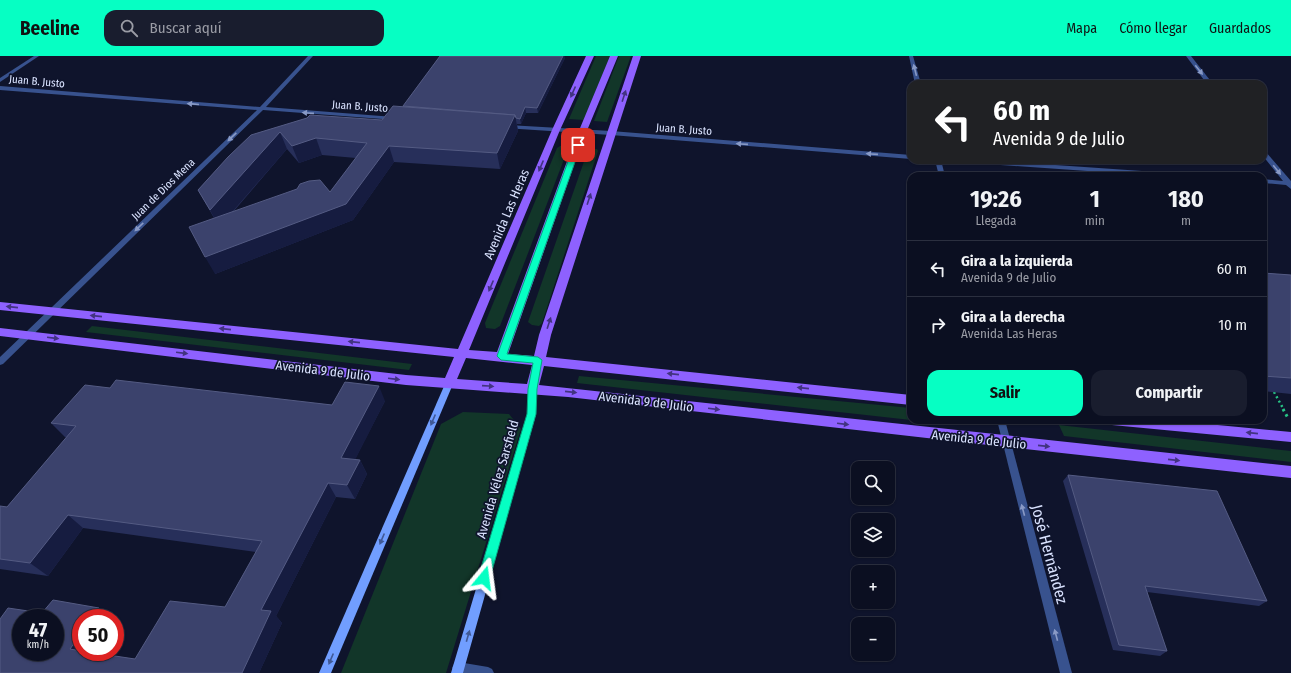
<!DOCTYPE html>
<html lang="es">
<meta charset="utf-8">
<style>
:root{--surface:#0b0f21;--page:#191d2e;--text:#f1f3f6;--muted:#9a9ca5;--line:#2b2f3f;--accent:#06ffc3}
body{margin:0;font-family:"Fira Sans Condensed",sans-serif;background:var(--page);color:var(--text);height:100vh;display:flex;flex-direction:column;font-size:15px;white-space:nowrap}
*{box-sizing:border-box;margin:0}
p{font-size:13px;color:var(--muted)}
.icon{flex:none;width:22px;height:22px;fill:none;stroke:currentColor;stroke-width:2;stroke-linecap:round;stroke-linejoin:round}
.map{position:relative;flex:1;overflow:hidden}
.panel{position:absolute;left:907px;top:116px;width:360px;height:252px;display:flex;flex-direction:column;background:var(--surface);border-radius:12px;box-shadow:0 1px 3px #0004,0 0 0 1px var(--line)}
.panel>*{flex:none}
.banner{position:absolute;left:907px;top:24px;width:360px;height:84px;border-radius:12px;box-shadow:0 1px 3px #0004,0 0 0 1px var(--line);background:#202124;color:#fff;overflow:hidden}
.buttons{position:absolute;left:851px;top:405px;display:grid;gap:8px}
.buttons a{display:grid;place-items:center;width:44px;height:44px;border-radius:8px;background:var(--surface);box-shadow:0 1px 3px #0004,0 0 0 1px var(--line);font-size:20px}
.speed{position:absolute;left:12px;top:553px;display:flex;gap:8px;font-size:20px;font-weight:700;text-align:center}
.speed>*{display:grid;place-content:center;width:52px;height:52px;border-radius:50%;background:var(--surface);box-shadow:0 1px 3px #0004,0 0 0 1px var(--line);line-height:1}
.speed small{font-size:10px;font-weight:400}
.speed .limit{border:6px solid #d22;background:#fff;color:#111}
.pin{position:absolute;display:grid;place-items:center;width:34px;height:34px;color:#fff;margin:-17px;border-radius:8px;box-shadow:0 2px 6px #0006}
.me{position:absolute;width:44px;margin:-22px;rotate:16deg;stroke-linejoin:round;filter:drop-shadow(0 0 3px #0008)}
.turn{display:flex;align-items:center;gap:14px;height:84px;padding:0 20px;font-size:18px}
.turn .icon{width:52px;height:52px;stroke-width:2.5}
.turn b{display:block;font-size:28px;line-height:34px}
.eta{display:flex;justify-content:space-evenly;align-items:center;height:68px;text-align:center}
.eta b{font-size:24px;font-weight:700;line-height:28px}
.button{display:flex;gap:8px;margin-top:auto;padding:8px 20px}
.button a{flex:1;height:46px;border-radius:12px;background:var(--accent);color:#111;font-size:16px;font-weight:700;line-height:46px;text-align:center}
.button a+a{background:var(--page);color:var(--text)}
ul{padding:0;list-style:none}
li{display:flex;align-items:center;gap:12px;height:56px;padding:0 20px;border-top:1px solid var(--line)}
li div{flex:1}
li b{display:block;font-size:15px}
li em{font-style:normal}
header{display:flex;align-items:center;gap:24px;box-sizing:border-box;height:56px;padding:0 20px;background:var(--accent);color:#111}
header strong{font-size:19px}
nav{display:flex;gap:22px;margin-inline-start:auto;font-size:14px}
.search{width:280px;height:36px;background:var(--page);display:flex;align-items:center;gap:10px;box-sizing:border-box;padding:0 14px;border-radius:12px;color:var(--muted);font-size:15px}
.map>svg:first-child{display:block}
</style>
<header>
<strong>Beeline</strong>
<div class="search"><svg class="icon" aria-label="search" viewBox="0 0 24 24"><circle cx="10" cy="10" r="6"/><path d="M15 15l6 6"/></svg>Buscar aquí</div>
<nav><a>Mapa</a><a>Cómo llegar</a><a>Guardados</a></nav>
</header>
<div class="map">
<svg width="1291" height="617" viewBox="0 0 1291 617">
<rect width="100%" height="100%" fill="#0f142c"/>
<g fill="#123629">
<path d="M596 0H610L584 64 569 63Z"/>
<path d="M619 0H631L607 66 594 65Z"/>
<path d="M560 90H566L568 93 500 270 495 273 486 272 485 267 557 92Z"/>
<path d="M591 93H597L598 95 542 267 539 270 532 269 528 266 588 94Z"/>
<path d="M92 270 412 308 409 314 86 276Z"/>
<path d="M579 320 911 352V364L577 327Z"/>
<path d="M463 356 509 358 521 373 446 617H341L441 368Z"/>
<path d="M1059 369 1291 395V406L1064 380Z"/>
</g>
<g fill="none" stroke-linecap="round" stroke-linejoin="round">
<path stroke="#28c586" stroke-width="2.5" stroke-dasharray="2 3" stroke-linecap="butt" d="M1274 336 1284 354"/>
<path stroke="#28c586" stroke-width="3" stroke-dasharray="2.5 3.5" stroke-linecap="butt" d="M1283 353 1288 362"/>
<path fill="#38528e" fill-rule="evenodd" d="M458 606 488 611 492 613 494 617H457L454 616 452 612 454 608Z"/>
<g fill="#38528e" fill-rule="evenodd">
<path d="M34 0H39L0 26V22Z"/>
<path d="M308 0H313L266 51 394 61 397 63 396 64 263 54 3 308 0 309V301L257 54 0 34V30L260 51Z"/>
<path d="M909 0H913L921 28H915Z"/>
<path d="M1186 0H1191L1213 28H1207Z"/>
<path d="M507 69 611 75 911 99V103L611 79 505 72 504 71Z"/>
<path d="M1263 94 1265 95 1291 125V133L1286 129 1263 127V123L1283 125 1263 100Z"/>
<path d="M935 104H941L945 120H939Z"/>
<path d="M955 104H983L1185 118 1188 120H1159L958 106Z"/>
<path d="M997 364H1005L1072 617H1060Z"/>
</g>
<g fill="#719eff" fill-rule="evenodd">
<path d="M449 325 452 326 453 328 331 617H319L445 328 446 326Z"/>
<path d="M532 330 535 331 536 333V358L463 617H451L528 358V333L529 331Z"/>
</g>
<g fill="#8e61ff" fill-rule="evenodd">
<path d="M586 0H594L560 74 469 294 497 296 573 89 610 0H618L581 89 508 298 534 300 539 279 633 0H641L551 279 546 301 911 339V349L544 310 539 329 1291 410V422L1006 391 568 341 406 329 0 280V272L406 319 445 322 454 301 0 254V246L458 293 552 74ZM466 302 532 309 527 328 457 323Z"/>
<path d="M1106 364H1166L1291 376V386L1112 369 1107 368Z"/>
</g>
</g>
<g fill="#272f5a" fill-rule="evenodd">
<path d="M440 0H565V2L538 57H526L521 68H517L518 75 500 113 394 106 353 164 215 218 214 162 198 134 251 79 382 64 403 50ZM287 93 299 107 322 99 356 102 330 136 233 156Z"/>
<path d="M1263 216V217L1291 219V338L1263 335Z"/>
<path d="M110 332 332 349 385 345 355 403 360 404 367 418 355 443 336 441 276 560 282 567 259 617H0L81 596H94L93 597 135 603 225 551 256 496 83 472 48 520 0 513V450L7 451 67 382 65 381 51 367Z"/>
<path d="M1068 419 1267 545 1259 550 1147 536 1167 595 1160 600 1113 594 1063 425Z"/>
</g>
<g fill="#161c40">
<path d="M563 0H565V2L538 57 537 52Z"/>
<path d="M525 51 526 57 521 68 520 63Z"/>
<path d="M515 59 518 75 500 113 497 97Z"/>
<path d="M280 76 287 93 219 171 210 154Z"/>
<path d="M316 82 322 99 299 107 292 90Z"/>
<path d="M389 90 394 106 353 164 215 218 205 201 346 148Z"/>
<path d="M379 330 385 345 349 416 341 402Z"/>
<path d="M360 404 367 418 355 443 347 429Z"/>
<path d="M328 427 336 441 276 560 282 567 259 617H242L261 554Z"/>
<path d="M68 459 83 472 48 520 30 507Z"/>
<path d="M99 552 114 562H92Z"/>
<path d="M81 578V596H94L88 605 70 593Z"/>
</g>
<g fill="#3b426c" stroke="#545b83" fill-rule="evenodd">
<path d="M440 0H563L537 52 525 51 520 63 516 62 515 59 403 50Z"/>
<path d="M393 50 515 59 497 97 389 90 346 148 205 201 189 171 297 133 300 128 309 125 320 124 330 136 367 87 316 82 292 90 280 76 210 154 198 134 228 101 251 79 307 62 310 59 382 64Z"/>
<path d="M1263 216V217L1291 219V322L1263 320Z"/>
<path d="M116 324 332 349 345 326 379 330 341 402 360 404 347 429 328 427 261 554 271 555 242 617H0V563L8 552 42 557 53 544 99 552 92 562H81V578L70 593 81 595V596H88L135 603 170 545 225 551 262 485 68 459 30 507 0 503V450L7 451 76 370 51 367 85 329 110 332ZM21 562H55V596H21Z"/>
<path d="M1068 419 1217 435 1267 545 1145 530 1167 595 1119 589Z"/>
</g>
<defs><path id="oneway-solid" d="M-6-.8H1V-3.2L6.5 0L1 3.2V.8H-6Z"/></defs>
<g fill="#899ac6">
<use href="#oneway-solid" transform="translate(915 14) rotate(-104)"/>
<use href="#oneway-solid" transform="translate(1199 14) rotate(52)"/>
<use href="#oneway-solid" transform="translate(193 48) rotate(-175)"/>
<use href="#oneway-solid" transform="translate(308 57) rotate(-176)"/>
<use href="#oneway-solid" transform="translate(232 81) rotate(136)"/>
<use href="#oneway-solid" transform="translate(742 88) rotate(-176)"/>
<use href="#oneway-solid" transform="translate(872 98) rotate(-176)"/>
<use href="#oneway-solid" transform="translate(1277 114) rotate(51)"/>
<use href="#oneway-solid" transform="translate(139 171) rotate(136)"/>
<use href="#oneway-solid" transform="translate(1023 454) rotate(-105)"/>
<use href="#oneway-solid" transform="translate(1056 579) rotate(-105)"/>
</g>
<g fill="#423380">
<use href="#oneway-solid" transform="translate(573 36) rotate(114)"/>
<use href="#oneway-solid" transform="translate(624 40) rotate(-72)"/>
<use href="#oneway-solid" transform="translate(541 110) rotate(113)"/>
<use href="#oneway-solid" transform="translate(589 143) rotate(-72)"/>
<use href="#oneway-solid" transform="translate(491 230) rotate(113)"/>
<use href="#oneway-solid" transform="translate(12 251) rotate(-174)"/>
<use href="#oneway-solid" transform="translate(96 260) rotate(-174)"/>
<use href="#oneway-solid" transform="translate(549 267) rotate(-72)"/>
<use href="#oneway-solid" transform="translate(225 273) rotate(-174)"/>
<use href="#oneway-solid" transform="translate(53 282) rotate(7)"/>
<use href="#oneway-solid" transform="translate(354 286) rotate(-174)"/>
<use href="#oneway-solid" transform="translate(182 297) rotate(7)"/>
<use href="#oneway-solid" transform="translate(673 318) rotate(-174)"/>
<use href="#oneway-solid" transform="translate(394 323) rotate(7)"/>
<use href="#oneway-solid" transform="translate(488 330) rotate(4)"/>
<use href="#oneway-solid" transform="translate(803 332) rotate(-174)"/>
<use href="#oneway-solid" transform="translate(571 336) rotate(6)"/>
<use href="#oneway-solid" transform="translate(714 353) rotate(7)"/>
<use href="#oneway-solid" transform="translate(843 368) rotate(7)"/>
<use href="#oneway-solid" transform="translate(1252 377) rotate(-174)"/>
<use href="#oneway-solid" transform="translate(1044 390) rotate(6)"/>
<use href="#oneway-solid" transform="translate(1174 404) rotate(6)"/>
</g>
<g fill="#405996">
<use href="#oneway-solid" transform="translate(433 364) rotate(113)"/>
<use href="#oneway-solid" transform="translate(382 483) rotate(113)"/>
<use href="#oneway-solid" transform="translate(468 580) rotate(-74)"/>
<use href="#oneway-solid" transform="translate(331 603) rotate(113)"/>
</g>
<path fill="#06ffc3" stroke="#04a67f" d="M578 87 581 89 507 298 538 301 542 304 537 333 536 358 490 522 488 526 484 528 480 526 478 522 527 358 528 333 533 307 501 304 497 300 574 89Z"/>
<g text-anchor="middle" stroke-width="3.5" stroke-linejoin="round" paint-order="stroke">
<g font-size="11" fill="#dae3ff" stroke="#0f142c">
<text transform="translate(37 25) rotate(5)" y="4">Juan B. Justo</text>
<text transform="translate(360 50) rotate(4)" y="4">Juan B. Justo</text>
<text transform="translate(684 73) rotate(4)" y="4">Juan B. Justo</text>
<text transform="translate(163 133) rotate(-44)" y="4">Juan de Dios Mena</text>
</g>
<g font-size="13" fill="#dae3ff" stroke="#0f142c">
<text transform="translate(506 158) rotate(-67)" y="5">Avenida Las Heras</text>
<text transform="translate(323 314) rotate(7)" y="5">Avenida 9 de Julio</text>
<text transform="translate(646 345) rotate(7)" y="5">Avenida 9 de Julio</text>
<text transform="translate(979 383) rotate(6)" y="5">Avenida 9 de Julio</text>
<text transform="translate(497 423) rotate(-74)" y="5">Avenida Vélez Sarsfield</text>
</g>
<g font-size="16" fill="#dae3ff" stroke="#0f142c">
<text transform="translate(1050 498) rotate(75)" y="6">José Hernández</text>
</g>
</g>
</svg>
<div class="buttons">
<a><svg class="icon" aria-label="search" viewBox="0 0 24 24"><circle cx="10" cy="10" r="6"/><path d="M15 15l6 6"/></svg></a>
<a><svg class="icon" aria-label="layers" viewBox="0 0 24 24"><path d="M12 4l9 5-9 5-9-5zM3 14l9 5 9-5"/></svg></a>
<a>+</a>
<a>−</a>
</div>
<div class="speed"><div>47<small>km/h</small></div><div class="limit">50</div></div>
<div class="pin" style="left:578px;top:89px;background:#d93025"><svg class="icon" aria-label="arrive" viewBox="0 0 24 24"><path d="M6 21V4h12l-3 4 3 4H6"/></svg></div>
<svg class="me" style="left:484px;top:522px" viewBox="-20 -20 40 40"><path d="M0-17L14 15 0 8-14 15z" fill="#06ffc3" stroke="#fff" stroke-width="4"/></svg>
<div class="banner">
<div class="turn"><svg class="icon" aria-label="left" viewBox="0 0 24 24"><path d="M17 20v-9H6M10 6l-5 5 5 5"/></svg><div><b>60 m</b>Avenida 9 de Julio</div></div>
</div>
<section class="panel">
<div class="eta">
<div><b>19:26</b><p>Llegada</p></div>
<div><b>1</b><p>min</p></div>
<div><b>180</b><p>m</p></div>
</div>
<ul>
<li><svg class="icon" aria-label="left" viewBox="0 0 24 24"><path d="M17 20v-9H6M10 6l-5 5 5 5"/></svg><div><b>Gira a la izquierda</b><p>Avenida 9 de Julio</p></div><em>60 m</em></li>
<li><svg class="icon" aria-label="right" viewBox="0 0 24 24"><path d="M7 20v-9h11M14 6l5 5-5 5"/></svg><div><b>Gira a la derecha</b><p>Avenida Las Heras</p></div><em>10 m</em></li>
</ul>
<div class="button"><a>Salir</a><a>Compartir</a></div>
</section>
</div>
